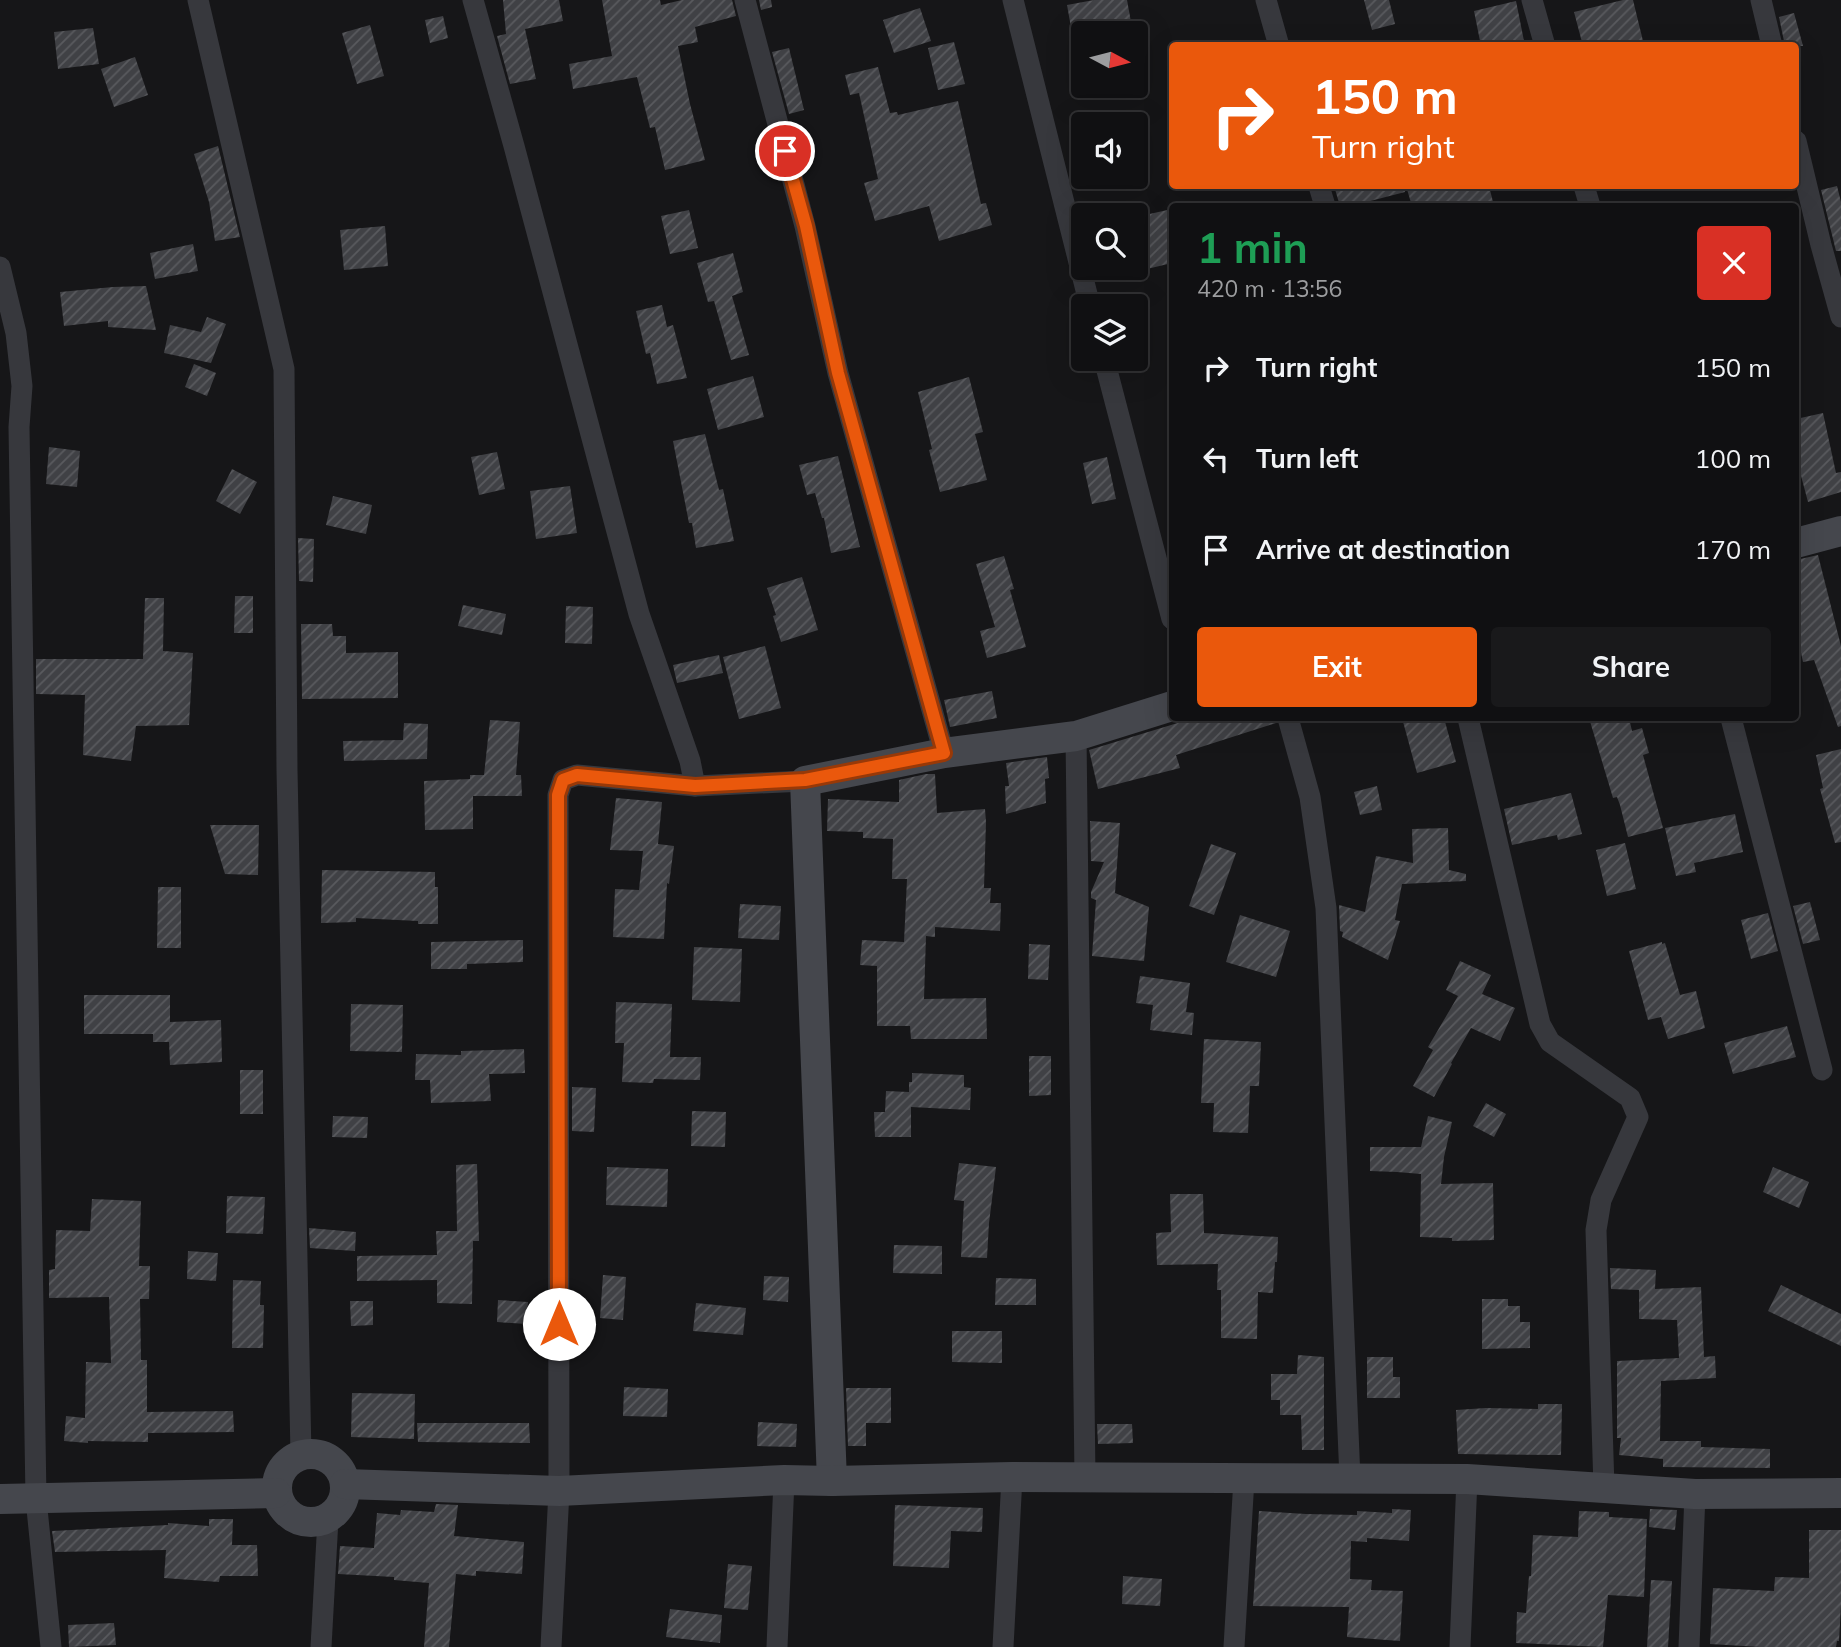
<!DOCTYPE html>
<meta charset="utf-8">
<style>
:root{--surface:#101012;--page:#19191b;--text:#f1f3f6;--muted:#9c9d9f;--line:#303032;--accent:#ea580c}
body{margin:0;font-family:Mulish,sans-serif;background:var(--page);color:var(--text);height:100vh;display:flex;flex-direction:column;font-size:26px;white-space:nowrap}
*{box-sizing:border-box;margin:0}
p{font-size:23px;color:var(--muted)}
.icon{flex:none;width:38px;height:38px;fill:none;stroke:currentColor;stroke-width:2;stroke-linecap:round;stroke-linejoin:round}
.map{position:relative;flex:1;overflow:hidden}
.details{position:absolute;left:1169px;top:203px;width:630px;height:518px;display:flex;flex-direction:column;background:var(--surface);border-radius:7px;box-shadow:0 7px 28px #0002,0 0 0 2px var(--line)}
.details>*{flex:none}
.guide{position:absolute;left:1169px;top:42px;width:630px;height:147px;border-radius:7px;box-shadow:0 7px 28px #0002,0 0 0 2px var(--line);background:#ea580c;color:#fff;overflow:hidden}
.needle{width:46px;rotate:97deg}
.buttons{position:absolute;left:1071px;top:21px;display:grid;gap:14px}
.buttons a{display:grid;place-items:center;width:77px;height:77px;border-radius:7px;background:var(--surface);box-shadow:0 7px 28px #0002,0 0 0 2px var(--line);font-size:35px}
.pin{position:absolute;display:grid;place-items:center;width:60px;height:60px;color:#fff;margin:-30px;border:4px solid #fff;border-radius:50%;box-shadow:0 2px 7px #0007}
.me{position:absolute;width:77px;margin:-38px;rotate:0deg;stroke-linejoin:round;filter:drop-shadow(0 0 5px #0008)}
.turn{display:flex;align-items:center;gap:24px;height:147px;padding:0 28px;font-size:32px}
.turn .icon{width:91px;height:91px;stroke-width:2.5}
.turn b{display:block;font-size:49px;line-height:60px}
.round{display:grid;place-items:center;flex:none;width:74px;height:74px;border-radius:7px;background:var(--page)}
.overview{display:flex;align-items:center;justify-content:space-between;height:119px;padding:0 28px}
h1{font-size:42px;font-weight:700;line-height:52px;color:#1e9e55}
.cta{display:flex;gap:14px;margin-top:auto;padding:14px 28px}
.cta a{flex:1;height:80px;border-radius:7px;background:var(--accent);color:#fff;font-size:28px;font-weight:700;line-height:80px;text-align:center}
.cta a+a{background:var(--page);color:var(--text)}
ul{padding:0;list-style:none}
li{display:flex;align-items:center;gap:21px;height:91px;padding:0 28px}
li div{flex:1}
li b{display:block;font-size:26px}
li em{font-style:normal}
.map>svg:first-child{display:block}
</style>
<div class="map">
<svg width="1841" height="1647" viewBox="0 0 1841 1647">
<defs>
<pattern id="building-hatch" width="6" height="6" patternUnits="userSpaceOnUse" patternTransform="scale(1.75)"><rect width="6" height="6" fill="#404145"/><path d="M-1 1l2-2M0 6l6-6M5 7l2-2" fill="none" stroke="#595a5e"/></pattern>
</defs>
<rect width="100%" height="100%" fill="#161618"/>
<g fill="url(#building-hatch)">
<path d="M503 0H559L563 21 525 29 536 79 510 84 497 36 506 34Z"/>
<path d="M602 0H660L661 5 682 0H732L736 16 695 27 698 42 678 46 690 104 705 160 665 170 655 127 650 128 637 77 573 89 569 64 612 56Z"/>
<path d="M759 0H771L772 7 761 10Z"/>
<path d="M1094 0H1127L1133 33H1072L1067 5Z"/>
<path d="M1364 0H1389L1395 24 1372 30Z"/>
<path d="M1623 0H1633L1643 41 1624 46H1583L1574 12Z"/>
<path d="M1516 1 1525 46H1481L1474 11Z"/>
<path d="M920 8 931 41 894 53 883 20Z"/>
<path d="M1794 13 1803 46H1785L1779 17Z"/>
<path d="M443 16 448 38 430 43 425 20Z"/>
<path d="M370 25 384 76 357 84 342 33Z"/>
<path d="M93 28 99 64 58 69 54 32Z"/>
<path d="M954 42 965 84 938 90 928 48Z"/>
<path d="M789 48 804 110 789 114 772 52Z"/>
<path d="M135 57 148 95 114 107 101 69Z"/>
<path d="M878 67 890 113 897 112 898 115 958 101 981 204 986 203 992 225 939 241 929 206 875 221 864 183 878 179 859 93 850 95 845 75Z"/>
<path d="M218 146 240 237 215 241 209 202 194 154Z"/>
<path d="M1334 186H1404L1405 192 1351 206H1340Z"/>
<path d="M1406 186H1489L1494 206H1412Z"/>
<path d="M1837 186 1841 202V251H1836L1821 190Z"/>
<path d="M1172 209V263L1147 269 1140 237 1136 238V217Z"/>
<path d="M689 210 698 248 670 254 661 216Z"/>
<path d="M385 226 388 266 344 270 340 230Z"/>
<path d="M193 244 198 271 155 279 150 253Z"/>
<path d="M733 253 743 292 732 296 749 355 731 360 714 301 708 302 697 263Z"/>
<path d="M146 286 156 330 108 327V321L64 326 60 292 113 287Z"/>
<path d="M662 305 667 327 673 325 687 378 657 384 650 353 646 354 636 311Z"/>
<path d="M207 317 226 324 211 363 164 353 170 325 201 332Z"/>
<path d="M194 364 216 373 207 396 185 387Z"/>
<path d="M753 376 764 417 718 430 707 389Z"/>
<path d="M969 377 983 432 975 434 987 480 940 492 929 450 932 449 918 392Z"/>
<path d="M1823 413 1836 473 1841 472V492L1808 502 1796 457V419Z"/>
<path d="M705 434 719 490 723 489 734 541 696 548 692 523H689L673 441Z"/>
<path d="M49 447 80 451 77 487 46 484Z"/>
<path d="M497 452 505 489 479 495 471 457Z"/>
<path d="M838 456 860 547 831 553 824 518H822L815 493 807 495 799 465Z"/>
<path d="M1107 457 1116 499 1092 504 1083 463Z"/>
<path d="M232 469 257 482 240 514 216 501Z"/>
<path d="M570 486 577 533 536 539 530 491Z"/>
<path d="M333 496 372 505 366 534 326 525Z"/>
<path d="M298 538 314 539 313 582 299 581Z"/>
<path d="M1818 555 1841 646V726L1838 727 1814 660 1803 662 1796 629V619L1801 618 1796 594V560Z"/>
<path d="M1004 556 1014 589 1010 590 1026 647 987 658 980 631 995 627 976 564Z"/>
<path d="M802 577 818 630 781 642 773 616 776 615 767 588Z"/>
<path d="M235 596H253V633H234Z"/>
<path d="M145 598H164L163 651 193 653 189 725 136 726 131 761 83 755 85 695 36 694V659H143Z"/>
<path d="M463 605 506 614 502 635 458 626Z"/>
<path d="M566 606 593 607 592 644 565 643Z"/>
<path d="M301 624H332L333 636H346V653L398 652V698L302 699Z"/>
<path d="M765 646 781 708 739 719 723 657Z"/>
<path d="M719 655 723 673 677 683 673 665Z"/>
<path d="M992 691 997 718 950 727 944 700Z"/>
<path d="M1194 718H1275L1276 723 1176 755 1180 768 1098 789 1089 750Z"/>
<path d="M1402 718H1444L1456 762 1417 773Z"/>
<path d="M1589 718H1629L1632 731 1642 728 1649 753 1643 755 1663 828 1628 837 1620 805 1617 797 1613 798Z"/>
<path d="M490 720 520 722 516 775H521L522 796H473V829L425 830 424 781 470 779V775H484Z"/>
<path d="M404 723 428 724 427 759 344 761 343 741 403 740Z"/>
<path d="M1841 749V842L1835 843 1820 789 1823 788 1816 755Z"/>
<path d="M1047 757 1049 778 1045 779 1046 803 1006 814 1005 786H1009L1006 763Z"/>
<path d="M926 774H935L937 813 985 809 986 822 984 888H991L990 903H1001L1000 931 935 927V937L926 936 924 999 986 998 987 1039H911L910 1026H877V966L860 965 862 940 904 942 907 879H892L893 839 863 838V832L827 831 828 799 899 802V780Z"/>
<path d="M1377 786 1382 810 1360 815 1354 792Z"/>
<path d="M1571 793 1582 834 1558 840 1557 835 1512 845 1504 809Z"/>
<path d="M616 798 662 802 658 844 674 846 669 884 667 883 664 939 613 937 615 889 639 890 643 851 610 850Z"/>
<path d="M1735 814 1743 852 1694 863 1696 872 1676 876 1665 828Z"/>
<path d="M1090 821 1120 823 1115 893 1149 907 1144 961 1092 956 1096 900 1091 898V892L1104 862 1091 861Z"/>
<path d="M210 825H259L258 875 225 874Z"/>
<path d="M1448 828 1449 870 1466 874V881L1402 884 1395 920 1400 921 1388 960 1342 937 1343 932 1340 931 1339 905 1365 912 1376 856 1413 863 1412 829Z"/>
<path d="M1625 843 1636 889 1607 896 1596 850Z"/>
<path d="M1211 844 1236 853 1214 915 1189 906Z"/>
<path d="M322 870 435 872V887H438V924H418V921L356 918V922L321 923Z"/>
<path d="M158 887H181V948H157Z"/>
<path d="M1810 902 1820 940 1803 944 1793 906Z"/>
<path d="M740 904 781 906 779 940 738 938Z"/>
<path d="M1768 913 1778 951 1751 959 1741 920Z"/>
<path d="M1240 915 1290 931 1276 977 1226 962Z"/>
<path d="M523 940V962L467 964V969H431V942Z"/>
<path d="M1662 942V944L1665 943 1680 995 1696 991 1705 1028 1668 1039 1661 1017 1648 1020 1629 951Z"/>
<path d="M1029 944 1050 945 1048 980 1028 979Z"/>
<path d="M694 947 742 949 740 1002 692 1000Z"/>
<path d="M1460 961 1491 975 1482 994 1515 1008 1500 1041 1471 1028 1451 1063 1452 1064 1434 1097 1413 1086 1433 1050 1428 1047 1458 996 1446 990Z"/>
<path d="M1140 976 1190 983 1186 1012 1194 1013 1192 1035 1150 1030 1153 1005 1136 1003Z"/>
<path d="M84 995H170V1022L221 1020 222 1062 170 1065 169 1042H153V1034H84Z"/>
<path d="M616 1002 672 1004 670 1057H701L700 1080 654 1079 653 1083 622 1082 624 1043H615Z"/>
<path d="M351 1004 403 1005 402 1052 350 1051Z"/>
<path d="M1787 1026 1796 1057 1733 1074 1724 1043Z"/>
<path d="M1204 1039 1261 1042 1259 1086H1250L1248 1133 1213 1132 1214 1103H1201Z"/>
<path d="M524 1049 525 1073 489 1074 491 1101 431 1103 430 1080H415L416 1054 461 1055V1051Z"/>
<path d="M1029 1056H1051V1095L1029 1096Z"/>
<rect x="240" y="1070" width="23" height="44"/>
<path d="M912 1073 964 1075V1087L971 1088 970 1110 911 1107V1137H875L874 1112H885L886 1091 909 1092V1082H912Z"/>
<path d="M572 1087 596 1088 594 1132 572 1131Z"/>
<path d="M1486 1103 1506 1114 1494 1137 1473 1126Z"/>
<path d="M692 1111 726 1112 725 1147 691 1146Z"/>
<path d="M333 1116 368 1117 367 1138 332 1137Z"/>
<path d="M1428 1116 1452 1122 1444 1157 1441 1184 1493 1183 1494 1240 1452 1241V1238L1420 1237 1421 1174 1397 1172 1370 1171V1147H1421Z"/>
<path d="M959 1163 996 1167 989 1223 987 1258 961 1257 964 1201 954 1200Z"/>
<path d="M477 1164 479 1241H473L472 1304 437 1303V1280L357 1281V1256L437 1255 436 1231H457L456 1165Z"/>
<path d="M607 1167 668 1169 667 1207 606 1205Z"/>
<path d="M1773 1167 1809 1182 1799 1208 1763 1192Z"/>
<path d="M1170 1194H1203L1204 1233 1278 1237 1277 1262H1275L1273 1293 1258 1292 1257 1339 1221 1338V1290H1217L1218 1264 1157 1265 1156 1233 1171 1232Z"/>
<path d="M227 1196 265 1197 263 1234 226 1233Z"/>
<path d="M92 1199 141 1201 139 1266H150L149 1299H140L141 1360H147V1412L233 1411 234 1432 148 1433V1442L88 1441V1443L64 1441 66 1416 85 1418 86 1362 111 1363 109 1297 49 1298V1270L55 1269 56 1230 90 1231Z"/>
<path d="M309 1228 356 1232 355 1251 310 1248Z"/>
<path d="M894 1245 942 1246V1274L893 1273Z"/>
<path d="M188 1251 218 1253 216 1281 187 1279Z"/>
<path d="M1610 1268 1656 1270 1655 1289 1701 1287 1704 1357 1715 1356 1716 1378 1661 1381 1660 1441H1701V1447L1770 1449V1468L1663 1467V1459L1619 1455 1621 1438H1617V1361L1679 1358 1677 1320 1639 1319V1290L1611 1289Z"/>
<path d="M603 1275 626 1277 623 1320 600 1318Z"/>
<path d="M764 1276 789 1277 788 1302 763 1300Z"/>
<path d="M996 1278 1036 1279V1305H995Z"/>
<path d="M233 1280 261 1281 260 1305H264L263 1348H232Z"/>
<path d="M1781 1285 1841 1314V1346L1768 1311Z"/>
<path d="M1482 1299H1508V1306H1520V1322H1530V1348L1482 1349Z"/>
<path d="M498 1300 528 1302 526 1324 497 1322Z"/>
<path d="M350 1301H373V1325L351 1326Z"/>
<path d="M696 1303 746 1308 743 1335 693 1331Z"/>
<path d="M952 1331H1002V1363L952 1362Z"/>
<path d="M1298 1355 1324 1357V1450H1302L1301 1415H1280V1400H1271V1374H1297Z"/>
<path d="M1367 1357H1393V1377H1400V1398H1367Z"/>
<path d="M624 1387 668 1389 667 1417 623 1416Z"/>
<path d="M846 1388H891V1423H866V1446H848Z"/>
<path d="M352 1393 415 1394 414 1439 351 1437Z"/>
<path d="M1538 1404H1562L1561 1455 1458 1454 1456 1410 1486 1408 1538 1409Z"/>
<path d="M758 1422 797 1424 796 1447 757 1446Z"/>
<path d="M417 1423H529L530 1443 418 1442Z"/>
<path d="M1097 1424H1132L1133 1443 1098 1444Z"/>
<path d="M436 1504 458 1505 454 1536 524 1542 522 1574 476 1571V1576L456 1574 449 1647H424L429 1583 394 1580V1577L338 1574 340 1546 374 1548 377 1513 400 1515 401 1510 434 1512Z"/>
<path d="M895 1505 983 1508 982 1532 951 1531 949 1568 893 1566Z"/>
<path d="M1392 1509 1411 1510 1409 1541 1367 1538V1542L1351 1541 1350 1579 1372 1580 1371 1590 1403 1591 1400 1641 1347 1637 1349 1607 1253 1606 1259 1511 1306 1514 1357 1515V1511L1392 1513Z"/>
<path d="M1650 1509 1677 1510 1675 1530 1649 1527Z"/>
<path d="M1579 1511 1609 1512V1517L1647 1519 1644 1597 1608 1595 1603 1647 1516 1643 1517 1612 1526 1613 1529 1576H1531L1533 1535 1578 1537Z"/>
<path d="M209 1519H233L232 1545H257L258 1576H220L219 1582 164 1578 166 1550 55 1552 52 1531 168 1525V1523L209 1526Z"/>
<path d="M1809 1530H1841V1605L1839 1641H1837L1836 1647H1760L1710 1644 1713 1588 1774 1591 1775 1577 1809 1578Z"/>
<path d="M728 1564 752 1566 748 1610 724 1608Z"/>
<path d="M1123 1576 1162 1579 1160 1606 1122 1604Z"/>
<path d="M1651 1580 1672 1581 1668 1647H1647Z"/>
<path d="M670 1609 722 1615 720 1643 666 1637Z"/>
<path d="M114 1623 116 1645 69 1647 68 1625Z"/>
</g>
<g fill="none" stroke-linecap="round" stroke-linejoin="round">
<g stroke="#37383d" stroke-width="21">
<path d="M198 0 284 369 287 770 301 1455"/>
<path d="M473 0 514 146 639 614 690 761 695 786"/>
<path d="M745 0 805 226 838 373 944 753"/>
<path d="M1013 0 1090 306"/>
<path d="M1266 0 1279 46"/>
<path d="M1532 0 1545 46"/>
<path d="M1761 0 1772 46"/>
<path d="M1796 141 1821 245 1841 317"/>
<path d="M1319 186 1325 206"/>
<path d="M1584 186 1590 206"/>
<path d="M0 267 16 333 22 386 19 427 36 1499 51 1647"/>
<path d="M1104 359 1172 619"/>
<path d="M1288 718 1310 797 1326 908 1350 1479"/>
<path d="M1468 718 1540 1024 1550 1042 1630 1098 1638 1117 1601 1200 1596 1230 1604 1488"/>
<path d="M1731 718 1822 1070"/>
<path d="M1076 736 1085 1478"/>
<path d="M321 1647 328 1519"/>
<path d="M551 1647 559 1491 558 795 563 780 577 775 695 786 805 781"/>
<path d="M777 1647 784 1480"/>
<path d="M1003 1647 1012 1477"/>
<path d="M1234 1647 1244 1479"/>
<path d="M1460 1647 1467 1479"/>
<path d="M1689 1647 1695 1494"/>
</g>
<g stroke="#45474d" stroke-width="30">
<path d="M1796 543 1841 531"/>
<circle cx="311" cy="1488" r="34"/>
<path d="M832 1481 805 781 944 753 1076 736 1172 706"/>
<path d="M345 1484 559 1491 784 1480 832 1481 1012 1477 1467 1479 1695 1494 1841 1493"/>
<path d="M0 1499 276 1493"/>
</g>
</g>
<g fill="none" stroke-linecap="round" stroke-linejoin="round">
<g stroke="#983908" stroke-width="18">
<path id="route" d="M559 1324 558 795 563 780 577 775 695 786 805 780 944 753 838 373 806 226 785 151"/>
</g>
<use href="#route" stroke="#ea580c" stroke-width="12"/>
</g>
</svg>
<div class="buttons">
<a><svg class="needle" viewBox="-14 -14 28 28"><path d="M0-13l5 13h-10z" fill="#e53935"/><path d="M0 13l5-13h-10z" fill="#9c9d9f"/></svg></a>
<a><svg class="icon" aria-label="sound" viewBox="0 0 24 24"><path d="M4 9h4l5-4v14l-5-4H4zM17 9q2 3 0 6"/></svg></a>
<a><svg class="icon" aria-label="search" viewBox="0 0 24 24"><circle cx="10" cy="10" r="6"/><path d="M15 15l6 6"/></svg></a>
<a><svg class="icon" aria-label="layers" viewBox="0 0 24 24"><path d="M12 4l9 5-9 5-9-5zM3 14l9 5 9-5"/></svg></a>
</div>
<div class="pin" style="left:785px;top:151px;background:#d93025"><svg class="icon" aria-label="arrive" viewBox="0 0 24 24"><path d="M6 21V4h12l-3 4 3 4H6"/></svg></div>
<svg class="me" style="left:559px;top:1324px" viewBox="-20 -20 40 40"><circle r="19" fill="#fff"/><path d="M0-13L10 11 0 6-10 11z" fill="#ea580c"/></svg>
<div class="guide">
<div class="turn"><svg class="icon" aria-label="right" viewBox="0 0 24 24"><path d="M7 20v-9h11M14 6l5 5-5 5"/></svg><div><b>150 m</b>Turn right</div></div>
</div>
<section class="details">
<div class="overview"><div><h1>1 min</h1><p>420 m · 13:56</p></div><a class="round" style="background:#d93025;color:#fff"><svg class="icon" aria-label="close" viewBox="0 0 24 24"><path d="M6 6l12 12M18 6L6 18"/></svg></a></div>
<ul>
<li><svg class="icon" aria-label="right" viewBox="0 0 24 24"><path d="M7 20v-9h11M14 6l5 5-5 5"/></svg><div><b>Turn right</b></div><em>150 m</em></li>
<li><svg class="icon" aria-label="left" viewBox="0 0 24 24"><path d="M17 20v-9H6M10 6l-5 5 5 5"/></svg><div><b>Turn left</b></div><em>100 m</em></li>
<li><svg class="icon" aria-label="arrive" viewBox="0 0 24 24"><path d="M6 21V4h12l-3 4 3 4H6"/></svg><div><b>Arrive at destination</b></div><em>170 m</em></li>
</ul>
<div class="cta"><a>Exit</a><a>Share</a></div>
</section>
</div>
